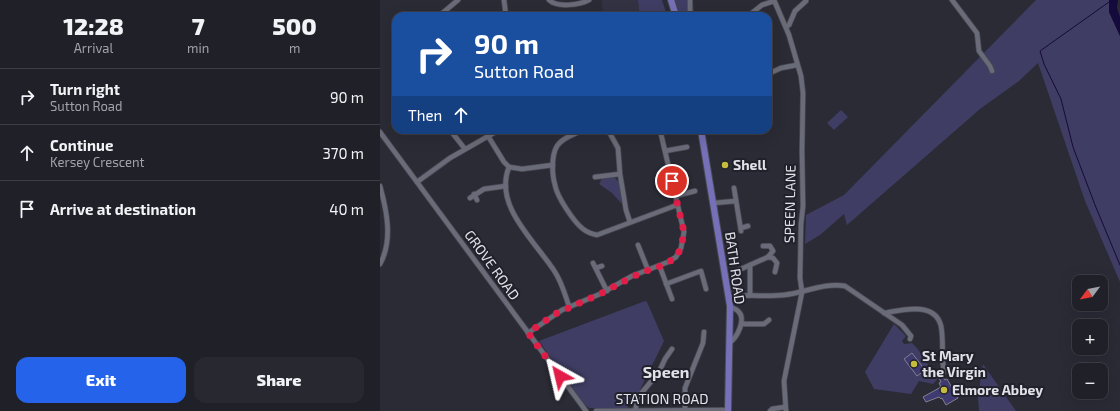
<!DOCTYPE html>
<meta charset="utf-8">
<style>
:root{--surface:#202028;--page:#282830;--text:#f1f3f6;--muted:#a2a3a8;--line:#3d3e45;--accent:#2563eb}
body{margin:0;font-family:"Exo 2",sans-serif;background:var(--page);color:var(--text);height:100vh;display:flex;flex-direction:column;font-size:15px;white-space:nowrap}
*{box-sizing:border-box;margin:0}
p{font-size:13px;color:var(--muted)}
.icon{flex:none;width:22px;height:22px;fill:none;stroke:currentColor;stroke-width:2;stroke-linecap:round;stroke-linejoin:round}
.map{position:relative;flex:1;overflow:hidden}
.panel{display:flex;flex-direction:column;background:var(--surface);width:380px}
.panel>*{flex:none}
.top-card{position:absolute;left:12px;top:12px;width:380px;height:122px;border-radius:12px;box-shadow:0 4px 16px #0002,0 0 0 1px var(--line);background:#1a4fa0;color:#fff;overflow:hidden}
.needle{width:26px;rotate:238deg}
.tools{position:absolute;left:692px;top:275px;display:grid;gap:8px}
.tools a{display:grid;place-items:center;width:36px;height:36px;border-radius:8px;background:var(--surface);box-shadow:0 4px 16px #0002,0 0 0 1px var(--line);font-size:20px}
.pin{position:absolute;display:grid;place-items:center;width:34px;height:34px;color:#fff;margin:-17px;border:2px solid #fff;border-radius:50%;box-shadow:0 1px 4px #0007}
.me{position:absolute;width:44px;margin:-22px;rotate:323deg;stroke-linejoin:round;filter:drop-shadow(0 0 3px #0008)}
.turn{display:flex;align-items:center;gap:14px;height:84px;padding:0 16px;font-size:18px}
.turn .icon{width:52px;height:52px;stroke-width:2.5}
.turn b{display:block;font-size:28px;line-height:34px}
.then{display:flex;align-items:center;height:38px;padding:0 16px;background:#0003;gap:8px;font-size:15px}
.eta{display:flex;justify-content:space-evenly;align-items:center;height:68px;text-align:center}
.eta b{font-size:24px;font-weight:800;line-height:28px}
.button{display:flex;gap:8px;margin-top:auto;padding:8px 16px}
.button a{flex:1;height:46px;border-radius:12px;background:var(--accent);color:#fff;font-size:16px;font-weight:800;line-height:46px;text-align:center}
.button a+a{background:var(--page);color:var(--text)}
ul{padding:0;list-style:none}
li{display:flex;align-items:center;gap:12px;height:56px;padding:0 16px;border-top:1px solid var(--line)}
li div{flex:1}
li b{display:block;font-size:15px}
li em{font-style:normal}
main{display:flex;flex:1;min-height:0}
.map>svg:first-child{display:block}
</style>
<main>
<section class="panel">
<div class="eta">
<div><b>12:28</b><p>Arrival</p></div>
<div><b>7</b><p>min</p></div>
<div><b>500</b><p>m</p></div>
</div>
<ul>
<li><svg class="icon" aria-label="right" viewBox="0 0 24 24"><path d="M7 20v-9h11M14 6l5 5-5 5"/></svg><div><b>Turn right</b><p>Sutton Road</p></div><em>90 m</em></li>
<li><svg class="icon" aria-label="ahead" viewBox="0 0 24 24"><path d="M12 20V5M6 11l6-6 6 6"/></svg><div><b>Continue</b><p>Kersey Crescent</p></div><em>370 m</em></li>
<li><svg class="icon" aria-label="arrive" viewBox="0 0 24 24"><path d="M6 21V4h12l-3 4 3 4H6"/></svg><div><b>Arrive at destination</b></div><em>40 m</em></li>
</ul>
<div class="button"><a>Exit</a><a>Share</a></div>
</section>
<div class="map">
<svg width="740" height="411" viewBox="0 0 740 411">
<rect width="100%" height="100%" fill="#2b2b36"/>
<path fill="#323243" d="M222 0H282L287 16H223Z"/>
<g fill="#3f3d63">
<path d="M258 0H282L287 16H260Z"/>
<path d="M295 0H313L314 16H300Z"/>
<path d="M656 0H729V12L740 36V282L705 201 658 63 639 81 600 109 467 225 464 214 440 235 425 244 426 215 464 195Z"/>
<path d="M461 110 468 117 454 130 447 123Z"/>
<path d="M233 176 238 181H239L242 204 232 193 219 184 223 177Z"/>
<path d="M265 301 267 302 284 341 255 400H247L248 408H209L204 404 159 341Z"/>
<path d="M514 324 526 336 522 341 524 344 532 343 537 348 553 372 556 370 560 376 553 384 539 381 531 394 494 389 485 372Z"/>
<path d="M603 364 636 411H599L598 396Z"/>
</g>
<path fill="#140a3b" d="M729 0H738L737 8 740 17V36L729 12Z"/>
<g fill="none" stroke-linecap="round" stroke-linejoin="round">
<path stroke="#140a3b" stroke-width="1" d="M729 2 660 51 664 64 681 99 693 147 715 205 740 265"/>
</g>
<g fill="#3f3b70" stroke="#80808d">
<path d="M532 353 545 370 537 376 524 359Z"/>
<path d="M562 376 565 380 567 379 578 398 566 405 562 398 561 399 559 397 546 402 543 397 561 387 559 383 561 382 559 378Z"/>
</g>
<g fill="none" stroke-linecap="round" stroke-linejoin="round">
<g stroke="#494952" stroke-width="6">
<g id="minor">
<path d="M124 0 126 16"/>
<path d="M169 0C177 8 200 5 209 0"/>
<path d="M310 0V16"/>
<path d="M394 0 409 35 421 76 423 93 422 151 423 206 421 224 420 278 422 292 404 381 406 411"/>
<path d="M572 0 597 33 599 51 610 66 612 71"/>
<path d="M59 16 78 0"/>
<path d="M368 16 382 5 394 1"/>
<path d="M406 27 409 25 415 11 426 1"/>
<path d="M388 74 401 68 417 65"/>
<path d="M70 130 85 149"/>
<path d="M203 130C195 134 182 138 177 146 171 156 172 175 175 185 177 197 194 222 203 229 208 233 212 234 217 235L297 205"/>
<path d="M228 130 238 148 240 174 246 210 250 222"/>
<path d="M0 132 206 411"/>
<path d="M108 136 124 162 129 167C113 206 156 242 175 272 182 283 185 295 189 306"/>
<path d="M285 151 307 147"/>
<path d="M129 167 142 169 173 165"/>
<path d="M215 177 240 174"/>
<path d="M37 182 70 158 119 130"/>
<path d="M0 186C7 211 13 241 0 264"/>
<path d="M354 188 361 231"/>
<path d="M94 194 97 200"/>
<path d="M295 196 315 191"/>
<path d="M90 198 104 189 126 186"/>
<path d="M334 203 356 201"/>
<path d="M361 228 368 226"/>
<path d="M258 245 268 270"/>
<path d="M383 246H390L393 251 388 257"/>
<path d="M213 263 227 291"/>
<path d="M280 267 292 299"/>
<path d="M216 268 222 266"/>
<path d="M359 270 370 265"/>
<path d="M286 284 321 271 326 289"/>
<path d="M370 295V265L388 257 393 258 397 263 395 272"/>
<path d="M349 297C367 294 385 297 404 295 424 293 445 282 465 286L522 325 531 336 530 339"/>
<path d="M504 313C522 310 555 301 561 326 564 341 561 357 564 372"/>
<path d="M361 324H384L389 320"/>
<path d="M148 333 182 310 220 294 252 276 288 262 296 257 301 248 304 232 280 130"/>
<path d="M349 343C357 338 367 319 358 311 356 309 352 308 350 306"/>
<path d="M255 410 259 396 279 372 285 359 292 349"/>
<path d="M305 410V388L323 343 324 332"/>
<path d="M216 411 348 410"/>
<path d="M390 411 392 409 405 407"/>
</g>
</g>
<g stroke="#494952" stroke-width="8">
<g id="major">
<path d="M291 0 296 16"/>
<path d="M321 130 350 306 348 411"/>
</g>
</g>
<use href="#minor" stroke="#6a6b78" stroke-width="4.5"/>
<use href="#major" stroke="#7570b7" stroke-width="6"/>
</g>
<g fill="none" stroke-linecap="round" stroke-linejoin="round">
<path stroke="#e11d48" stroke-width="7" stroke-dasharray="0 12.6" d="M180 376 148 333 175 314 220 294 260 273 284 265 296 257 301 248 304 232 292 181"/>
</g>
<g fill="#c6bc3c" stroke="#21212c" stroke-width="1.5">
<circle cx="345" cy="165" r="4"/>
<circle cx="534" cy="364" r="4"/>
<circle cx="564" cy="390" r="4"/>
</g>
<g text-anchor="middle" stroke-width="4" stroke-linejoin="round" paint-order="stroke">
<g font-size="14" font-weight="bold" fill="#e1e1e8" stroke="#21212c" text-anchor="start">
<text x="353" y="170">Shell</text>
<text x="542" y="361">St Mary<tspan x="542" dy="16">the Virgin</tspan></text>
<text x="572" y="395">Elmore Abbey</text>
</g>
<g font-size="14" fill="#e1e1e8" stroke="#21212c">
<text transform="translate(410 204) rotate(-89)" y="5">SPEEN LANE</text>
<text transform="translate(112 265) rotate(54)" y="5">GROVE ROAD</text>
<text transform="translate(355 268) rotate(82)" y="5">BATH ROAD</text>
<text x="282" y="404">STATION ROAD</text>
</g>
<g font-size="16" font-weight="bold" fill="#e1e1e8" stroke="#21212c">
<text x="286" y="378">Speen</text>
</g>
</g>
</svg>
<div class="tools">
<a><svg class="needle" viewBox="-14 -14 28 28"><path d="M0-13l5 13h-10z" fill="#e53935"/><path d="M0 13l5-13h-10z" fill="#a2a3a8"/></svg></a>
<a>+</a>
<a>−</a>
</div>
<div class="pin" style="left:292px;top:181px;background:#d93025"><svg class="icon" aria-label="arrive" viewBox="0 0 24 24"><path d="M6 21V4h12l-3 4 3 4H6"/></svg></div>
<svg class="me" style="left:180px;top:376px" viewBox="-20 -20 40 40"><path d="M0-17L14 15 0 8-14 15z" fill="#e11d48" stroke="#fff" stroke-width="4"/></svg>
<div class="top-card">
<div class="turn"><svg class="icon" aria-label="right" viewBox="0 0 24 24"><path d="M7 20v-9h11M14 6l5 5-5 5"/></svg><div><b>90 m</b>Sutton Road</div></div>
<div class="then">Then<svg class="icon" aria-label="ahead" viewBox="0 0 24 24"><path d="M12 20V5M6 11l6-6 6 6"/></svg></div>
</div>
</div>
</main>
